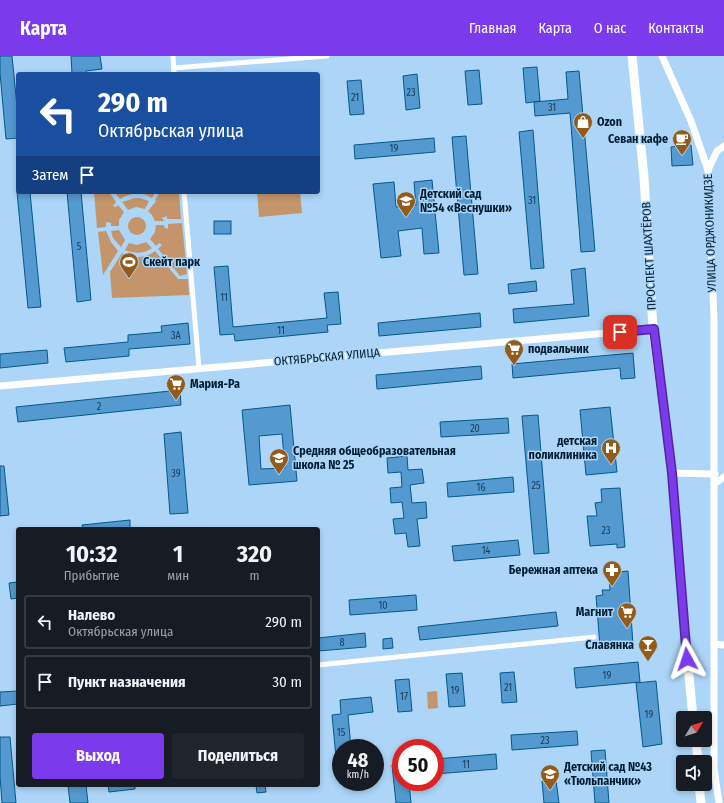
<!DOCTYPE html>
<html lang="ru">
<meta charset="utf-8">
<style>
:root{--surface:#171b24;--page:#20242c;--text:#f1f3f6;--muted:#9ea1a6;--line:#363941;--accent:#7c3aed}
body{margin:0;font-family:"Fira Sans Condensed",sans-serif;background:var(--page);color:var(--text);height:100vh;display:flex;flex-direction:column;font-size:15px;white-space:nowrap}
*{box-sizing:border-box;margin:0}
p{font-size:13px;color:var(--muted)}
.icon{flex:none;width:22px;height:22px;fill:none;stroke:currentColor;stroke-width:2;stroke-linecap:round;stroke-linejoin:round}
.map{position:relative;flex:1;overflow:hidden}
.details{position:absolute;left:16px;top:471px;width:304px;height:260px;display:flex;flex-direction:column;background:var(--surface);border-radius:4px;box-shadow:0 2px 6px #0003}
.details>*{flex:none}
.guide{position:absolute;left:16px;top:16px;width:304px;height:122px;border-radius:4px;box-shadow:0 2px 6px #0003;background:#1a4fa0;color:#fff;overflow:hidden}
.needle{width:26px;rotate:51deg}
.controls{position:absolute;left:676px;top:655px;display:grid;gap:8px}
.controls a{display:grid;place-items:center;width:36px;height:36px;border-radius:4px;background:var(--surface);box-shadow:0 2px 6px #0003;font-size:20px}
.speed{position:absolute;left:332px;top:683px;display:flex;gap:8px;font-size:20px;font-weight:700;text-align:center}
.speed>*{display:grid;place-content:center;width:52px;height:52px;border-radius:50%;background:var(--surface);box-shadow:0 2px 6px #0003;line-height:1}
.speed small{font-size:10px;font-weight:400}
.speed .limit{border:6px solid #d22;background:#fff;color:#111}
.pin{position:absolute;display:grid;place-items:center;width:34px;height:34px;color:#fff;margin:-17px;border-radius:8px;box-shadow:0 2px 6px #0006}
.me{position:absolute;width:44px;margin:-22px;rotate:355deg;stroke-linejoin:round;filter:drop-shadow(0 0 3px #0008)}
.turn{display:flex;align-items:center;gap:14px;height:84px;padding:0 16px;font-size:18px}
.turn .icon{width:52px;height:52px;stroke-width:2.5}
.turn b{display:block;font-size:28px;line-height:34px}
.then{display:flex;align-items:center;height:38px;padding:0 16px;background:#0003;gap:8px;font-size:15px}
.eta{display:flex;justify-content:space-evenly;align-items:center;height:68px;text-align:center}
.eta b{font-size:24px;font-weight:700;line-height:28px}
.primary-button{display:flex;gap:8px;margin-top:auto;padding:8px 16px}
.primary-button a{flex:1;height:46px;border-radius:4px;background:var(--accent);color:#fff;font-size:16px;font-weight:700;line-height:46px;text-align:center}
.primary-button a+a{background:var(--page);color:var(--text)}
ul{padding:0;list-style:none}
li{display:flex;align-items:center;gap:12px;height:54px;margin:0 8px 6px;padding:0 8px;border:2px solid var(--line);border-radius:4px}
li div{flex:1}
li b{display:block;font-size:15px}
li em{font-style:normal}
header{display:flex;align-items:center;gap:24px;box-sizing:border-box;height:56px;padding:0 20px;background:var(--accent);color:#fff}
header strong{font-size:19px}
nav{display:flex;gap:22px;margin-inline-start:auto;font-size:14px}
.map>svg:first-child{display:block}
</style>
<header>
<strong>Карта</strong>
<nav><a>Главная</a><a>Карта</a><a>О нас</a><a>Контакты</a></nav>
</header>
<div class="map">
<svg width="724" height="747" viewBox="0 0 724 747">
<rect width="100%" height="100%" fill="#acd5f7"/>
<g fill="#c4956a">
<path d="M94 136H109L116 146 113 150 116 151 118 149 124 156 119 164V170H111V167L106 166V171L97 172Z"/>
<path d="M114 136H155L152 142C142 135 129 137 120 143Z"/>
<path d="M160 136H179L181 163H167V160L162 162 164 165H155L152 159 148 155 156 145 155 144Z"/>
<path d="M257 136H300L302 157 259 161Z"/>
<path d="M135 142H140L149 145 145 153 136 151 128 154 122 146Z"/>
<circle cx="137" cy="170" r="9"/>
<path d="M182 167 187 218 180 220 158 193 162 189 159 187 156 190 150 183 155 176 156 169H164V171L168 173V168Z"/>
<path d="M119 174 125 184 121 191 113 182 111 175Z"/>
<path d="M106 175 111 186 118 195 103 219 98 176Z"/>
<path d="M146 186 152 192C143 198 134 198 125 194L129 187 137 189Z"/>
<path d="M155 195 178 223H188L189 239 112 242 110 216 122 197C133 202 145 203 155 195Z"/>
<path d="M437 635 438 652 428 653 427 636Z"/>
</g>
<g fill="#5499cf" stroke="#05588a" fill-rule="evenodd">
<path d="M0 0H12L18 60V82L6 83 0 17Z"/>
<path d="M71 0H100L102 13 86 15V18H72Z"/>
<path d="M537 11 540 45 526 47 523 12Z"/>
<path d="M479 14 482 48 468 49 465 15Z"/>
<path d="M579 15 595 195 581 196 570 57 535 60 534 46 568 43 566 16Z"/>
<path d="M417 18 420 52 406 54 403 20Z"/>
<path d="M361 24 364 58 350 59 347 25Z"/>
<path d="M533 74 544 212 531 213 519 76Z"/>
<path d="M466 80 478 218 464 219 452 81Z"/>
<path d="M434 82 435 96 355 103 354 89Z"/>
<path d="M691 89 693 109 672 110 671 91Z"/>
<path d="M432 124 439 197 424 198 422 172 398 175 401 200 381 202 373 128 394 126 396 151 416 149 414 126Z"/>
<path d="M17 136H30L41 251 28 252Z"/>
<path d="M67 136H81L91 244 77 246Z"/>
<rect x="214" y="165" width="17" height="13"/>
<path d="M228 210 233 271 327 262 324 237 338 236 341 268 327 269 328 276 235 285 234 278 220 279 214 211Z"/>
<path d="M585 212 589 260 514 267 513 253 574 248 571 214Z"/>
<path d="M536 225 537 235 509 238 508 228Z"/>
<path d="M480 257 481 271 379 280 378 267Z"/>
<path d="M188 267 190 288 129 293V300L66 306 64 292 128 286V279L162 276 161 270Z"/>
<path d="M47 294 48 307 0 312V298Z"/>
<path d="M633 297 635 322 621 323 620 312 513 322 512 308Z"/>
<path d="M481 310 482 323 377 333 376 319Z"/>
<path d="M180 334 181 349 18 366 16 351Z"/>
<path d="M290 349 297 425 249 429 242 354ZM282 378 285 412 261 413 259 380Z"/>
<path d="M610 351 617 416 586 419 580 354Z"/>
<path d="M538 359 549 497 534 498 522 360Z"/>
<path d="M508 362 509 377 441 381 440 366Z"/>
<path d="M181 376 188 457 170 458 164 378Z"/>
<path d="M407 400 408 414 422 413 424 427 410 429 412 447 426 446 427 462 417 463 420 490 408 491 406 477 395 478 393 463 404 462 402 446 391 447 390 432 402 431 401 416 388 417 387 402Z"/>
<path d="M0 410H4L9 459 0 460Z"/>
<path d="M513 421 514 436 448 441 447 427Z"/>
<path d="M620 432 625 491 617 492V488L590 490 587 460H597L595 447 602 446 601 433Z"/>
<path d="M130 464V473H83L82 469Z"/>
<path d="M518 484 520 499 454 505 452 490Z"/>
<path d="M628 515 633 589 600 591 596 540 603 539 602 534H610L609 517Z"/>
<path d="M18 526V542L11 543 9 527Z"/>
<path d="M416 539 417 554 350 559 349 544Z"/>
<path d="M556 556 558 570 420 584 418 571Z"/>
<path d="M365 577 366 591 318 595V582Z"/>
<path d="M392 582 393 592 383 593V583Z"/>
<path d="M638 606 640 626 576 632 574 612Z"/>
<path d="M514 616 517 646 502 647 500 617Z"/>
<path d="M462 617 465 650 449 651 446 618Z"/>
<path d="M409 623 412 655 398 656 395 624Z"/>
<path d="M656 625 662 688 643 691 636 627Z"/>
<path d="M18 635V648L0 650V636Z"/>
<path d="M371 641 373 656 348 659 351 692H341V712H337L332 659 341 658 340 644Z"/>
<path d="M577 675 578 689 512 694 511 679Z"/>
<path d="M0 681H10L16 747H2L0 720Z"/>
<path d="M605 694 609 747H595L591 695Z"/>
<path d="M496 698 497 713 435 718V703Z"/>
<path d="M401 708V726H409L411 747H396L392 709Z"/>
<path d="M556 724 559 747H544L542 725Z"/>
<path d="M68 729H86L88 747H70Z"/>
<path d="M108 729H135V733L109 736Z"/>
<path d="M256 729H265L266 736 257 737Z"/>
</g>
<g fill="none" stroke-linecap="round" stroke-linejoin="round">
<g stroke="#fff" stroke-width="5">
<path d="M173 0 174 18"/>
<path d="M174 12 327 0"/>
<path d="M184 136 199 312"/>
<path d="M318 609 594 581"/>
</g>
<g stroke="#fff" stroke-width="7">
<path d="M662 0 691 65 708 114 714 262V712L719 747"/>
<path d="M708 114 717 95 724 90"/>
<path d="M0 330 653 273"/>
<path d="M672 417 715 418"/>
<path d="M714 428 724 421"/>
<path d="M714 588 724 589"/>
</g>
<g stroke="#fff" stroke-width="9">
<path d="M632 0 644 121 653 273 672 417 686 588 693 662"/>
<path d="M696 684 698 706"/>
<path d="M699 728 701 747"/>
</g>
</g>
<g fill="none" stroke-linecap="round" stroke-linejoin="round">
<g stroke="#51269a" stroke-width="10">
<path id="route" d="M620 276 654 273 672 417 687 603"/>
</g>
<use href="#route" stroke="#7c3aed" stroke-width="7"/>
</g>
<defs>
<g id="shop-pin" transform="scale(1)"><path d="M0 17L-7.5 6A9.5 9.5 0 1 1 7.5 6Z" fill="#945b18" stroke="#acd5f7"/><path d="M-5-2.5h2.3a2.7 3.5 0 0 1 5.4 0H5L5.5 6h-11ZM-1.5-2.5h3a1.5 2.3 0 0 0-3 0Z" fill="#fff"/></g>
<g id="cafe-pin" transform="scale(1)"><path d="M0 17L-7.5 6A9.5 9.5 0 1 1 7.5 6Z" fill="#945b18" stroke="#acd5f7"/><path d="M-5.5-4.5H6V0H3Q3 3.5 0 3.5H-2.5Q-5.5 3.5-5.5 0ZM3-3.2v2h1.7v-2ZM-6 4.5H4V6H-6Z" fill="#fff"/></g>
<g id="school-pin" transform="scale(1)"><path d="M0 17L-7.5 6A9.5 9.5 0 1 1 7.5 6Z" fill="#945b18" stroke="#acd5f7"/><path d="M0-5L7-2L0 1L-7-2ZM-4 1L0 2.5L4 1V4Q0 6-4 4Z" fill="#fff"/></g>
<g id="stadium-pin" transform="scale(1)"><path d="M0 17L-7.5 6A9.5 9.5 0 1 1 7.5 6Z" fill="#945b18" stroke="#acd5f7"/><path d="M0-5a6.5 5 0 1 0 0 10a6.5 5 0 1 0 0-10ZM-3.5-1.8h7v3.6h-7Z" fill="#fff"/></g>
<g id="supermarket-pin" transform="scale(1)"><path d="M0 17L-7.5 6A9.5 9.5 0 1 1 7.5 6Z" fill="#945b18" stroke="#acd5f7"/><path d="M-6-5.5h2.5l.6 2H6L4.5 2H-2.5L-4.4-4H-6ZM-1.5 3.2a1.3 1.3 0 1 0 .1 0ZM3 3.2a1.3 1.3 0 1 0 .1 0Z" fill="#fff"/></g>
<g id="hospital-pin" transform="scale(1)"><path d="M0 17L-7.5 6A9.5 9.5 0 1 1 7.5 6Z" fill="#945b18" stroke="#acd5f7"/><path d="M-5-5h3v3.5h4V-5h3V5h-3V1.5h-4V5h-3Z" fill="#fff"/></g>
<g id="pharmacy-pin" transform="scale(1)"><path d="M0 17L-7.5 6A9.5 9.5 0 1 1 7.5 6Z" fill="#945b18" stroke="#acd5f7"/><path d="M-2-6h4v4h4v4h-4v4h-4v-4h-4v-4h4Z" fill="#fff"/></g>
<g id="bar-pin" transform="scale(1)"><path d="M0 17L-7.5 6A9.5 9.5 0 1 1 7.5 6Z" fill="#945b18" stroke="#acd5f7"/><path d="M-6-5H6L.8 .8V4.5H3.5V6h-7V4.5H-.8V.8Z" fill="#fff"/></g>
</defs>
<g fill-rule="evenodd">
<use href="#shop-pin" x="583" y="66"/>
<use href="#cafe-pin" x="682" y="83"/>
<use href="#school-pin" x="406" y="145"/>
<use href="#stadium-pin" x="129" y="206"/>
<use href="#supermarket-pin" x="514" y="293"/>
<use href="#supermarket-pin" x="176" y="328"/>
<use href="#hospital-pin" x="611" y="392"/>
<use href="#school-pin" x="279" y="402"/>
<use href="#pharmacy-pin" x="612" y="514"/>
<use href="#supermarket-pin" x="627" y="556"/>
<use href="#bar-pin" x="648" y="589"/>
<use href="#school-pin" x="550" y="718"/>
</g>
<g text-anchor="middle" stroke-width="3" stroke-linejoin="round" paint-order="stroke">
<g font-size="10" fill="#163d5a">
<text x="411" y="40">23</text>
<text x="355" y="45">21</text>
<text x="552" y="55">31</text>
<text x="394" y="96">19</text>
<text x="532" y="148">31</text>
<text x="79" y="194">5</text>
<text x="224" y="245">11</text>
<text x="281" y="278">11</text>
<text x="176" y="283">3А</text>
<text x="99" y="354">2</text>
<text x="475" y="376">20</text>
<text x="176" y="421">39</text>
<text x="536" y="433">25</text>
<text x="481" y="435">16</text>
<text x="606" y="478">23</text>
<text x="486" y="498">14</text>
<text x="383" y="553">10</text>
<text x="342" y="590">8</text>
<text x="607" y="623">19</text>
<text x="508" y="635">21</text>
<text x="455" y="638">19</text>
<text x="404" y="644">17</text>
<text x="649" y="662">19</text>
<text x="341" y="680">15</text>
<text x="545" y="688">23</text>
<text x="466" y="712">11</text>
</g>
<g font-size="12" font-weight="bold" fill="#011e33" stroke="#acd5f7" text-anchor="start">
<text x="597" y="70">Ozon</text>
<text x="668" y="87" text-anchor="end">Севан кафе</text>
<text x="420" y="142">Детский сад<tspan x="420" dy="14">№54 «Веснушки»</tspan></text>
<text x="143" y="210">Скейт парк</text>
<text x="528" y="297">подвальчик</text>
<text x="190" y="332">Мария-Ра</text>
<text x="597" y="389" text-anchor="end">детская<tspan x="597" dy="14">поликлиника</tspan></text>
<text x="293" y="399">Средняя общеобразовательная<tspan x="293" dy="14">школа № 25</tspan></text>
<text x="598" y="518" text-anchor="end">Бережная аптека</text>
<text x="613" y="560" text-anchor="end">Магнит</text>
<text x="634" y="593" text-anchor="end">Славянка</text>
<text x="564" y="715">Детский сад №43<tspan x="564" dy="14">«Тюльпанчик»</tspan></text>
</g>
<g font-size="12" fill="#011e33" stroke="#acd5f7">
<text transform="translate(710 177) rotate(-92)" y="4">УЛИЦА ОРДЖОНИКИДЗЕ</text>
<text transform="translate(649 200) rotate(-93)" y="4">ПРОСПЕКТ ШАХТЁРОВ</text>
<text transform="translate(327 301) rotate(-5)" y="4">ОКТЯБРЬСКАЯ УЛИЦА</text>
</g>
</g>
</svg>
<div class="controls">
<a><svg class="needle" viewBox="-14 -14 28 28"><path d="M0-13l5 13h-10z" fill="#e53935"/><path d="M0 13l5-13h-10z" fill="#9ea1a6"/></svg></a>
<a><svg class="icon" aria-label="sound" viewBox="0 0 24 24"><path d="M4 9h4l5-4v14l-5-4H4zM17 9q2 3 0 6"/></svg></a>
</div>
<div class="speed"><div>48<small>km/h</small></div><div class="limit">50</div></div>
<div class="pin" style="left:620px;top:276px;background:#d93025"><svg class="icon" aria-label="arrive" viewBox="0 0 24 24"><path d="M6 21V4h12l-3 4 3 4H6"/></svg></div>
<svg class="me" style="left:687px;top:603px" viewBox="-20 -20 40 40"><path d="M0-17L14 15 0 8-14 15z" fill="#7c3aed" stroke="#fff" stroke-width="4"/></svg>
<div class="guide">
<div class="turn"><svg class="icon" aria-label="left" viewBox="0 0 24 24"><path d="M17 20v-9H6M10 6l-5 5 5 5"/></svg><div><b>290 m</b>Октябрьская улица</div></div>
<div class="then">Затем<svg class="icon" aria-label="arrive" viewBox="0 0 24 24"><path d="M6 21V4h12l-3 4 3 4H6"/></svg></div>
</div>
<section class="details">
<div class="eta">
<div><b>10:32</b><p>Прибытие</p></div>
<div><b>1</b><p>мин</p></div>
<div><b>320</b><p>m</p></div>
</div>
<ul>
<li><svg class="icon" aria-label="left" viewBox="0 0 24 24"><path d="M17 20v-9H6M10 6l-5 5 5 5"/></svg><div><b>Налево</b><p>Октябрьская улица</p></div><em>290 m</em></li>
<li><svg class="icon" aria-label="arrive" viewBox="0 0 24 24"><path d="M6 21V4h12l-3 4 3 4H6"/></svg><div><b>Пункт назначения</b></div><em>30 m</em></li>
</ul>
<div class="primary-button"><a>Выход</a><a>Поделиться</a></div>
</section>
</div>
